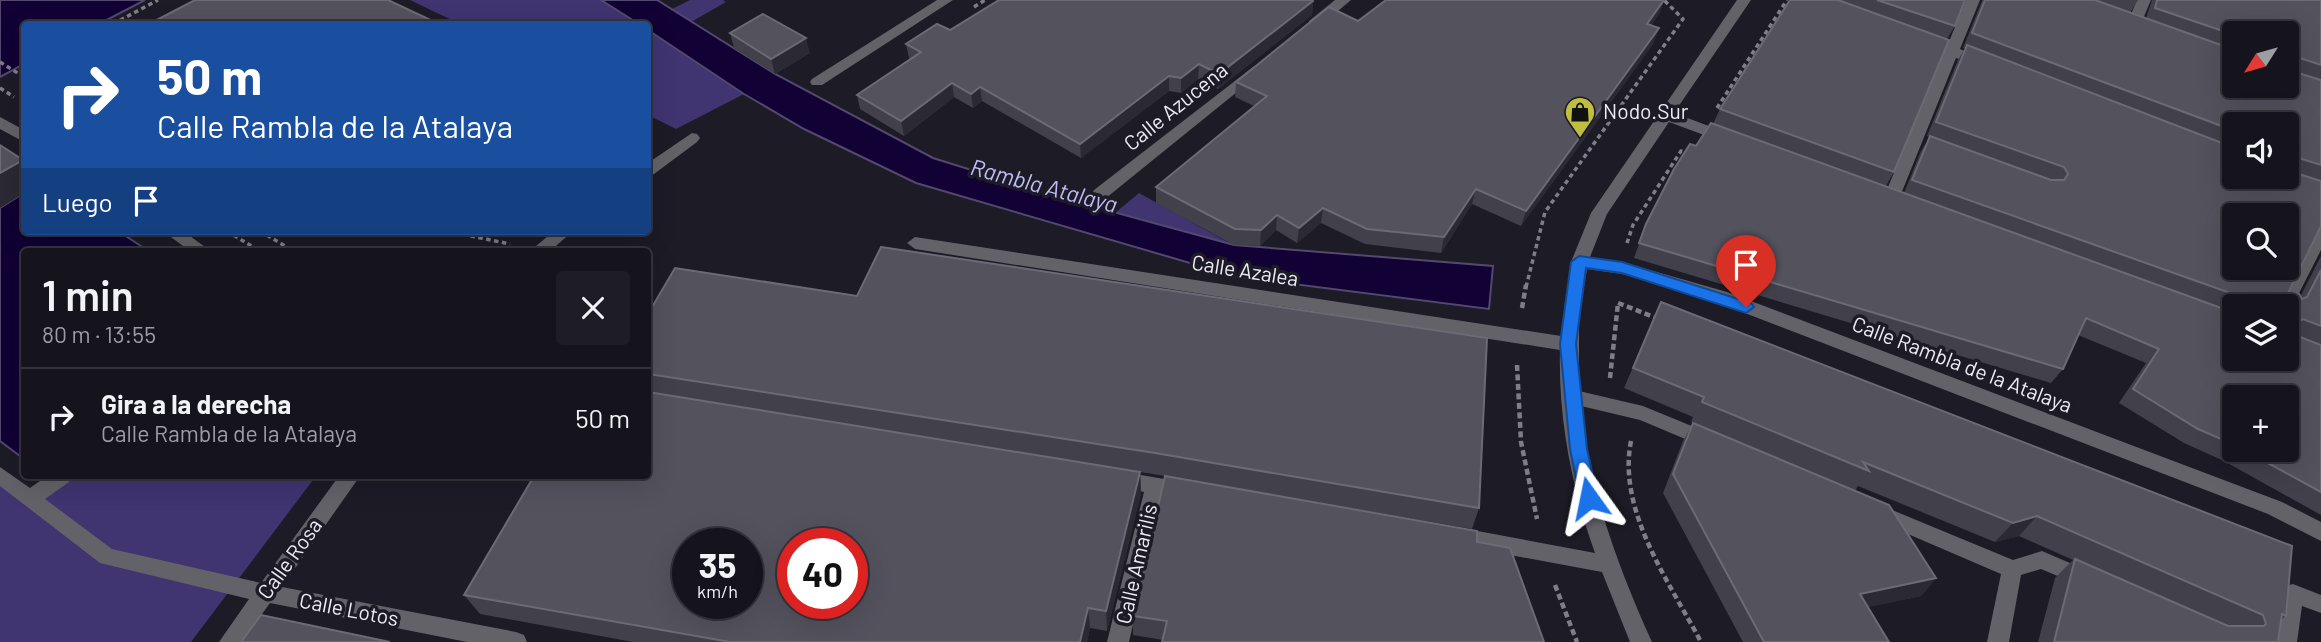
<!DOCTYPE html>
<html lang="es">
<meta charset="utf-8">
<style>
:root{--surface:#15141c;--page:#1e1d25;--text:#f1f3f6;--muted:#9d9ea3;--line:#34333b}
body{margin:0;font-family:Barlow,sans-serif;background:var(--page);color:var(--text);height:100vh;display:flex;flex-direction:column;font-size:26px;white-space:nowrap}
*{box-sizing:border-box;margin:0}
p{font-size:23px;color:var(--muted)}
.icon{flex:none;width:38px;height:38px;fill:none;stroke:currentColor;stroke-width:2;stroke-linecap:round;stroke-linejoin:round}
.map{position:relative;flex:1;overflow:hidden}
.sheet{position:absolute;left:21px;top:248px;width:630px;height:231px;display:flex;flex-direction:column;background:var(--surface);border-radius:7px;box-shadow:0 7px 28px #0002,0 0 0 2px var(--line)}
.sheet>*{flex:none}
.hud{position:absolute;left:21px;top:21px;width:630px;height:214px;border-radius:7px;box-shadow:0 7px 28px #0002,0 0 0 2px var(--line);background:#1a4fa0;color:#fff;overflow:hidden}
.needle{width:46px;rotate:233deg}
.tools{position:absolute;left:2222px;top:21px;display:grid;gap:14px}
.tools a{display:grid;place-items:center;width:77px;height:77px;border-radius:7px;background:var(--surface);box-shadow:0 7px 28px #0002,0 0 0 2px var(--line);font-size:35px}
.speed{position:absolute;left:672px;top:528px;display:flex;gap:14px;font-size:35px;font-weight:700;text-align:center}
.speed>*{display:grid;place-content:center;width:91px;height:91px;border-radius:50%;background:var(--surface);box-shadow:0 7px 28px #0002,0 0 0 2px var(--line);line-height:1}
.speed small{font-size:18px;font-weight:400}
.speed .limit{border:10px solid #d22;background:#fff;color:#111}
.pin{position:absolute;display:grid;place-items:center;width:60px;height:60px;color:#fff;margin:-72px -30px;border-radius:50% 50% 50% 0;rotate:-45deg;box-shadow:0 0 7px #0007}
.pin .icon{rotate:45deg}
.me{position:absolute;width:77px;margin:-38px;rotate:348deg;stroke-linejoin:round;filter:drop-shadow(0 0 5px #0008)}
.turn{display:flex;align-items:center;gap:24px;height:147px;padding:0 21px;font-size:32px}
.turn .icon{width:91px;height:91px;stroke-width:2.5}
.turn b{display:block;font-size:49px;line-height:60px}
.then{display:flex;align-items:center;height:66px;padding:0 21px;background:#0003;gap:14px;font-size:26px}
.round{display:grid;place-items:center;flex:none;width:74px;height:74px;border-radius:7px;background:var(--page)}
.headline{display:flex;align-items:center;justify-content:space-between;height:119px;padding:0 21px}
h1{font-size:42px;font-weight:600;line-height:52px}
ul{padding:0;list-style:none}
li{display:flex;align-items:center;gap:21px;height:98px;padding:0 21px;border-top:2px solid var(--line)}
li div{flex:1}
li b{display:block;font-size:26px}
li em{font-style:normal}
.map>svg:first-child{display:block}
</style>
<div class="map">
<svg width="2321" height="642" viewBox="0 0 2321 642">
<rect width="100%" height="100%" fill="#1c1b26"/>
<g fill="#403471">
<path d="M410 0H601L639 24H460Z"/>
<path d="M690 0H723L726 2 691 22 672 9Z"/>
<path d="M648 30 744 94 676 129 648 115Z"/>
<path d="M1139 193 1222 239 1234 245 1115 213Z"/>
<path d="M0 475 30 498 62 476H316L191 642H0Z"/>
</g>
<g fill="#110134" stroke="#53486e" stroke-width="2">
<path d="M0 0H145L99 24H24V64L0 77Z"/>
<path d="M601 0H657L775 74 933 158 1055 196 1234 245 1493 266 1489 309 1238 277 916 183 804 129 744 94 648 30V24H639Z"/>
<path d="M24 193V231H118L150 252H24V459L0 441V208Z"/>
</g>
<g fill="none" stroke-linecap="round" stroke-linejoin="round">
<g stroke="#7f7e88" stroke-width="3.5" stroke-dasharray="4.5 3.5" stroke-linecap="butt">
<path d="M974 7 985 0"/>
<path d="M113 24 158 0"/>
<path d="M0 62 24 77"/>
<path d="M0 88 14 97"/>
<path d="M1717 108 1787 0"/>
<path d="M227 231 261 252"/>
<path d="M260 231 295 252"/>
<path d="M447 231 510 244"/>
<path d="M1627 243 1633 225 1681 151 1684 152"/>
<path d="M1526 287 1545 212 1683 19 1664 0"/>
</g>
<g stroke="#7f7e88" stroke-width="4.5" stroke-dasharray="6 3.5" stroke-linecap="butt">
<path d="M1618 303 1659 319"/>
<path d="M1522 308 1526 285"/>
<path d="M1517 365 1521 442 1537 519"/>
<path d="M1610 378 1618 303"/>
<path d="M1631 441C1617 511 1670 583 1701 642"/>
<path d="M1555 585 1577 642"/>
</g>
<g fill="#636268" fill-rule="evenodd">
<path d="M937 0H953L822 85H812L810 82 812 79Z"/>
<path d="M1335 0H1351L1319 27H1309V21Z"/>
<path d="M1737 0H1751L1674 113 1733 135 1736 139 1728 144 1669 122 1607 214 1590 257 1622 262 1727 292 2282 502 2321 522V541L2268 514 1716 302 1622 274 1587 269 1579 316V391L1643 406 1716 436 1718 441 1716 446 1709 449 1640 420 1581 406C1589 489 1618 567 1652 642H1630L1602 572 1456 545 1449 542 1446 536 1449 530 1456 527 1595 553C1572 489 1558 418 1560 350L915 249 907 243 915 237 1561 336 1571 262 1591 213Z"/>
<path d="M1966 0H1980L1960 49 1991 63 1984 68 1956 58 1899 199 1891 205 1885 203 1883 199 1944 53 1918 41 1925 37 1948 44Z"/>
<path d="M2137 0H2151L2140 26 2133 30 2126 26Z"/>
<path d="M1253 67 1260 72 1258 75 1106 198H1094L1092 194 1094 190Z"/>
<path d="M0 117 24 130V142L0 129Z"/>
<path d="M692 133 697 134 700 138 697 142 654 174 648 175V163Z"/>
<path d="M2321 228V250L2290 311H2287V306H2275L2315 230Z"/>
<path d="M163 231H183L212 252H191Z"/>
<path d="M554 231H573L549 252H529Z"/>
<path d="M0 467 30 488 47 476H72L69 482 45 499 112 549 261 583 339 476H360L282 587 516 632 524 635 527 642H467L270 603 242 642H219L249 599 100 563 0 486Z"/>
<path d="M1118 471 1187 483 1194 485 1197 491 1194 497 1187 499 1162 495 1129 642H1107L1144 492 1111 485 1108 479 1111 473Z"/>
<path d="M1880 505 2013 560 2042 551 2091 572 2094 578 2091 584 2084 587 2041 569 2021 575 2009 642H1987L2001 574 1873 519 1870 513 1873 507Z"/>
<path d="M2293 584 2321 595V613L2302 606 2297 642H2275L2283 593 2286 586Z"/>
</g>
</g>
<g fill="#41404b" fill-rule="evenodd">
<path d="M1664 0 1659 14 1651 26 1659 28 1653 44 1521 226 1472 204 1441 253 1365 244 1321 223 1297 243 1276 230 1260 246 1234 245 1156 203V187L1254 106 1235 97 1236 82 1358 21Z"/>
<path d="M1790 0H1965L1955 26 1947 39 1894 172 1886 186 1904 193 1921 151 1930 137 1927 136 1958 60 1965 48H1963L1982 1V0H2138L2130 13 2146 18 2152 0H2321V226L2288 293 2300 297 2321 256V515L2224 461 2184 443 2119 403 2146 363 2078 335 2063 369 2051 383 1634 258 1646 224 1696 146 1713 124 1720 109ZM2235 33H2287L2235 86ZM2235 124H2287V177H2235ZM2235 306H2287L2235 359ZM2235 397 2287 450H2235Z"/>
<path d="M1313 1 1312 15 1218 89 1198 79 1181 93 1169 91 1081 158 982 101 973 108 954 97 904 136 860 109 857 95 910 59 909 58 906 44 950 30Z"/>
<path d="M730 33 810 53 775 74 734 48Z"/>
<path d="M1661 302 2286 616 2281 620 2278 642H2038L2055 578 2073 560 2019 536 1995 542 1858 486 1855 491 1936 578 1921 596 1867 607 1889 642H1743L1663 493 1683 441 1693 423 1691 422 1693 417 1624 388Z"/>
<path d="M648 314 1479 508 1472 529 1245 490 1163 640 1133 635V616L1165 476 1140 472 1141 493 1107 631 1090 628 1087 642H633L480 614 464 595 648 476Z"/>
</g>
<g fill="#2a2934">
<path d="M1664 0 1659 14 1641 40 1647 24Z"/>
<path d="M1313 1 1312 15 1218 89 1219 74Z"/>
<path d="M1659 28 1653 44 1521 226 1526 211Z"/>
<path d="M806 38 810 53 775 74 771 59Z"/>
<path d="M1199 64 1198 79 1181 93V78Z"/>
<path d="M1169 76V91L1081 158 1080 144Z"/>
<path d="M952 83 954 97 904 136 901 121Z"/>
<path d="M980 87 982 101 973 108 971 94Z"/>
<path d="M23 160 24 162V193L0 208V173Z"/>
<path d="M1476 189 1472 204 1441 253 1444 237Z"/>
<path d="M1323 208 1321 223 1297 243 1299 228Z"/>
<path d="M1277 215 1276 230 1260 246 1261 230Z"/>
<path d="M1140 472 1141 493 1107 631 1106 611Z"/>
<path d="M2037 516 2019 536 1995 542 2013 523Z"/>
<path d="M1936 578 1921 596 1846 612 1860 594Z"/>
<path d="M1088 608 1090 628 1087 642H1080Z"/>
</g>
<g fill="#53525d" stroke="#6c6a75" stroke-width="2" fill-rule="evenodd">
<path d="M195 0H388L439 24H149Z"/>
<path d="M999 0H1312L1313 1 1219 74 1199 64 1181 78 1169 76 1080 144 980 87 971 94 952 83 901 121 857 95 921 52 906 44 937 24 950 30Z"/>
<path d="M1386 0H1664L1647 24 1659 28 1526 211 1476 189 1444 237 1367 229 1323 208 1299 228 1277 215 1261 230 1235 229 1156 187 1267 96 1236 82 1329 7 1358 21Z"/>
<path d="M1790 0H1838L1949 40 1894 172 1720 109Z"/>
<path d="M1877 0H1965L1955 26Z"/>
<path d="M1985 0H2095L2235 50V86H2287V33H2235V35L2155 8 2157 0H2321V65L2300 58 2297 60 2298 73 2321 80V165L2299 158 2287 159V124H2235V131L1972 33Z"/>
<path d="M763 14 806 38 771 59 730 33Z"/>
<path d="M1967 45 2235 148V177H2287V170L2321 181V226L2288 293 2299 294 2302 299 2307 297 2321 270V326L2303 319 2299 321 2300 337 2321 345V492L2244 450H2287V397H2235V445L2198 429 2133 389 2159 349 2086 318 2063 369 1639 243 1646 224 1674 169 1690 144 1696 146 1711 123 2235 313V359H2287V306H2250V300L1912 180 1930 136 2051 180H2064L2068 174 2064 167 1936 122ZM2235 215H2287V268H2235Z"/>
<path d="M0 145 23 160 0 173Z"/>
<path d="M881 247 1487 338 1479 508 1155 453 648 374V314L675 268 857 296Z"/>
<path d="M1661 302 2292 546 2286 616 2282 614 2278 642H2054L2075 559 2228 626H2264L2266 624 2263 615 2037 516 2013 523 1863 462 1869 471 1702 402 1704 397 1633 368Z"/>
<path d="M648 392 1140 472 1106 611 1088 608 1080 642H730L464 595 534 476H648ZM688 544H747V604H688ZM793 544H852V604H793Z"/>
<path d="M1693 423 1889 505 1936 578 1860 594 1889 642H1764L1673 474Z"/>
<path d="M1165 476 1477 531V542L1510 548 1544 642H1162L1167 621 1133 616Z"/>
<path d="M261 615 390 642H241Z"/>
</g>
<path fill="#1a73e8" stroke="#114b97" stroke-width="2" d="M1579 256 1622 262 1751 303 1754 307 1746 313 1622 273 1586 268 1576 344 1587 449 1598 498 1595 503 1589 506 1582 503 1580 498 1570 449 1560 344 1571 262Z"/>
<defs>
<g id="shop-pin" transform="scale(1.575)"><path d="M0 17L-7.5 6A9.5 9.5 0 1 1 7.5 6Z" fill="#bfbe41" stroke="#1c1b26"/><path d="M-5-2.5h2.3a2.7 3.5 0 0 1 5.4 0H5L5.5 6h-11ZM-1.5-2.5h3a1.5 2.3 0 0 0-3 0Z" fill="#111"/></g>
</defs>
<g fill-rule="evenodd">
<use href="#shop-pin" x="1580" y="112"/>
</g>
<g text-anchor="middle" stroke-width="7" stroke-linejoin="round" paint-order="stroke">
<g font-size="21" fill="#edecf4" stroke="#1c1b26">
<text transform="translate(1176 107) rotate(-39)" y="7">Calle Azucena</text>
<text transform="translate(1245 271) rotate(9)" y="7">Calle Azalea</text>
<text transform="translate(1962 365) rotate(21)" y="7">Calle Rambla de la Atalaya</text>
<text transform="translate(290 559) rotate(-54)" y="7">Calle Rosa</text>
<text transform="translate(1137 564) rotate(-77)" y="7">Calle Amarilis</text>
<text transform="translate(349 610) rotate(11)" y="7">Calle Lotos</text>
</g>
<g font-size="21" fill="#edecf4" stroke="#1c1b26" text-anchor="start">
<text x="1603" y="119">Nodo.Sur</text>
</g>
<g font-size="23" font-style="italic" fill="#c1bbf9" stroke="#1c1b26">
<text transform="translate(1044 186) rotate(15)" y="8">Rambla Atalaya</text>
</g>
</g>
</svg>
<div class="tools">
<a><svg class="needle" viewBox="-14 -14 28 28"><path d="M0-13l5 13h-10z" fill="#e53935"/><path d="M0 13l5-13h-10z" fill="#9d9ea3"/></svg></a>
<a><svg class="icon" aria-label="sound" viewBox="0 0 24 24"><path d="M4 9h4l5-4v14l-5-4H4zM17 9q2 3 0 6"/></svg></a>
<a><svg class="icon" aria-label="search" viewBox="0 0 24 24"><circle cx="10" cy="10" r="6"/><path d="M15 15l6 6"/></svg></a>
<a><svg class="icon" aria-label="layers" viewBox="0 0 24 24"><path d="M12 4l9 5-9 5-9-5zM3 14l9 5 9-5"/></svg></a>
<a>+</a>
</div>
<div class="speed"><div>35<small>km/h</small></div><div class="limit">40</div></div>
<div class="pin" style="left:1746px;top:307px;background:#d93025"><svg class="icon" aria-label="arrive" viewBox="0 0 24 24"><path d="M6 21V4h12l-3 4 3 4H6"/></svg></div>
<svg class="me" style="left:1589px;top:498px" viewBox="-20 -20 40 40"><path d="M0-17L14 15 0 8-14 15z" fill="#1a73e8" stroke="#fff" stroke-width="4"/></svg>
<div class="hud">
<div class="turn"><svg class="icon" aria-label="right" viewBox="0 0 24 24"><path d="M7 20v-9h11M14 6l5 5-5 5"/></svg><div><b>50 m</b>Calle Rambla de la Atalaya</div></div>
<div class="then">Luego<svg class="icon" aria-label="arrive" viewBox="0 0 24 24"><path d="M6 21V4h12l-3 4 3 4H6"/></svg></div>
</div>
<section class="sheet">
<div class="headline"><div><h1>1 min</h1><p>80 m · 13:55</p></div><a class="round"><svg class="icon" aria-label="close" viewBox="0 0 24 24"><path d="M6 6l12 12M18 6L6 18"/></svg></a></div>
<ul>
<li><svg class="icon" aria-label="right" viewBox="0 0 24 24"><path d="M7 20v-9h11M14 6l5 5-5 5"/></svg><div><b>Gira a la derecha</b><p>Calle Rambla de la Atalaya</p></div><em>50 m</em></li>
</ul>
</section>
</div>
